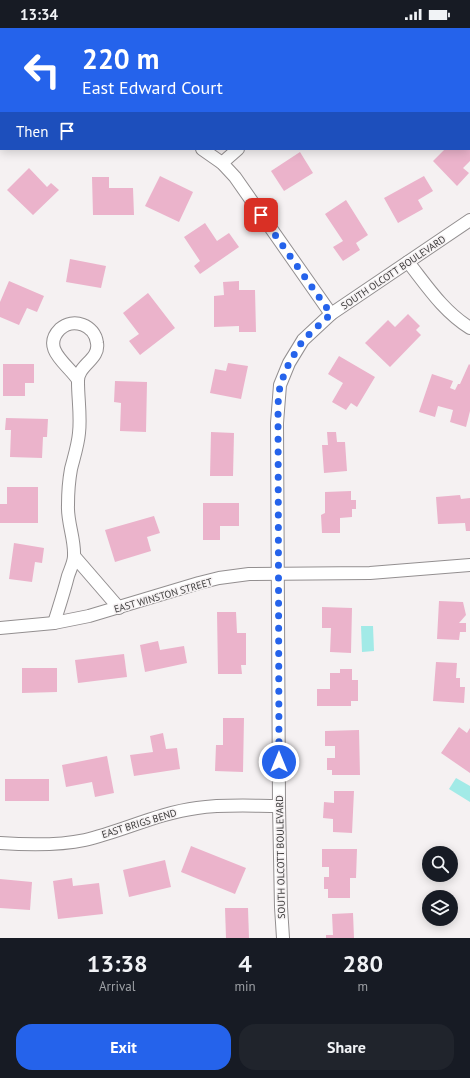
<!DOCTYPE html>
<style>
:root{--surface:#171b24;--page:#20242c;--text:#f1f3f6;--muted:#9ea1a6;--accent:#2563eb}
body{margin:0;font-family:"PT Sans",sans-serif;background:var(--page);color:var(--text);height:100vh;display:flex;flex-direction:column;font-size:15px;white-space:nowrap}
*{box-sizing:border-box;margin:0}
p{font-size:13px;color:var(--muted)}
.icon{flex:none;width:22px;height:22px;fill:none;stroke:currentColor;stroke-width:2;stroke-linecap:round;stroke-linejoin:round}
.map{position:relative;height:910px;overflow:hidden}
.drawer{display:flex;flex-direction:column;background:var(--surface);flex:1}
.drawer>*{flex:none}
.hud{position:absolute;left:0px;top:0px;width:470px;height:122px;box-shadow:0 2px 10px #0003;background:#2563eb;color:#fff;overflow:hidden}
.buttons{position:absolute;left:422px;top:818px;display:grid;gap:8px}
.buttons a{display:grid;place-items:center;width:36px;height:36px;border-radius:50%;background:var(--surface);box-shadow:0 2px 10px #0003;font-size:20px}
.pin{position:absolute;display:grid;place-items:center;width:34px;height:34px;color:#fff;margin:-17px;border-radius:8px;box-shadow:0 2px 6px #0006}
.me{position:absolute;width:44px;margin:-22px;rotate:0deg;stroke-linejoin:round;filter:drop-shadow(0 0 3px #0008)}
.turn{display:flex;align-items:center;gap:14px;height:84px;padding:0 16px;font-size:18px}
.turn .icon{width:52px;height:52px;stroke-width:2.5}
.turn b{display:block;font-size:28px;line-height:34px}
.then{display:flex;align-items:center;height:38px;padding:0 16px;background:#0003;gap:8px;font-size:15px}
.eta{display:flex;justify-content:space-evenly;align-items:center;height:68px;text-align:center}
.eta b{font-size:24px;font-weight:700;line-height:28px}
.button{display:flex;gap:8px;margin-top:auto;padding:8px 16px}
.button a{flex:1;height:46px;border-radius:16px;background:var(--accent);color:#fff;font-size:16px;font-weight:700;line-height:46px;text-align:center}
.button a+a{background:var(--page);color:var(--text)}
.status{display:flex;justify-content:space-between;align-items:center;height:28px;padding:0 20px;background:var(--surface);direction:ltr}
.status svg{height:11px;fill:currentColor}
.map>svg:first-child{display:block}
</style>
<div class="status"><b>13:34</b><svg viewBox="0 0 49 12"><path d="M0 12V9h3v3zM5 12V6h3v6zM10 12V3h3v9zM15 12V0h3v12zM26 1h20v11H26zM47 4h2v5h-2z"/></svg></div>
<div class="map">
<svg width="470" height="910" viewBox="0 0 470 910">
<rect width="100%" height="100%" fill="#f5f1f2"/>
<g fill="#a2eae7">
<path d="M361 598H373L374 623 362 624Z"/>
<path d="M456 750 470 758V774L449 761Z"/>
</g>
<g fill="#ebb3cb">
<path d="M445 121H470V133L463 140 469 145 457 158 433 133Z"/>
<path d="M300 124 313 145 284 163 271 143Z"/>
<path d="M29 140 47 159 51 155 59 162 33 187 7 162Z"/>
<path d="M160 148 193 164 179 194 145 178Z"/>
<path d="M424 148 433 163 418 172 423 181 398 195 384 170Z"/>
<path d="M92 149H109V160H133L134 187H93Z"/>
<path d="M346 172 368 207 356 215 360 222 343 233 333 219 343 213 325 186Z"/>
<path d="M205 195 217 213 229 205 239 219 200 246 194 238 200 233 184 209Z"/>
<path d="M70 231 106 238 101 260 66 254Z"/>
<path d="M9 253 44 268 37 284 27 280 19 297 0 289V274Z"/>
<path d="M239 253V262H255L256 304H239V298L214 299V268L224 267 223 254Z"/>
<path d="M148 265 175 300 140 327 129 313 139 306 123 285Z"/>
<path d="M408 286 420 298 416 302 421 307 390 339 365 315 388 292 395 299Z"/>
<path d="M339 328 375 349 357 379 351 375 346 382 332 374 343 355 328 346Z"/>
<path d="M228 335 248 338 241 371 210 365 215 341 226 343Z"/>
<path d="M3 336H34V355H25V368H3Z"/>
<path d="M469 336 470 337V383L466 399 450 394 453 382 438 378 435 389 419 384 432 346 453 353 450 360 455 362 458 356H460Z"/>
<path d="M115 353 147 354 146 404 120 403 121 375 114 374Z"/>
<path d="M6 390 48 391 47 409H43L42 430 10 429 11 402H5Z"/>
<path d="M211 404 234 405 233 448H210Z"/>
<path d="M327 404H336L337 414H345L347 443 324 445 322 417H328Z"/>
<path d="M7 459H38V495H0V476H7Z"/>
<path d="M351 463V472H356V481H352V489L340 490V505H322L321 487 325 485V464Z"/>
<path d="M460 467 461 471 470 470V503H466L465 495 438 496 436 469Z"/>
<path d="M203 475H239V498H220V512H203Z"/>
<path d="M154 488 160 505 147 509 151 523 115 534 105 502Z"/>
<path d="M14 515 44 520 42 535 35 534 32 554 9 551Z"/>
<path d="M439 573 463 574 466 587 459 595H466V604H460L459 612 437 611Z"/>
<path d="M322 579 352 580 351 625 330 624 331 600H322Z"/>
<path d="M217 584H236L237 605H246V637H241L242 646H218Z"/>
<path d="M158 613 160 622 184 618 187 635 145 644 140 617Z"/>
<path d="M124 626 127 649 78 655 75 632Z"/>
<path d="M436 634 457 635 456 650H460V659H465L464 675 433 673Z"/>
<path d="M22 640H57V664L22 665Z"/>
<path d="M340 641H352V652H358V673H351V678H317V661H330V645H340Z"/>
<path d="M223 690H244L243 744 215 743 216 717H223Z"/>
<path d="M459 699 467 705 470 700V745L441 725Z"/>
<path d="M359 702 360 747H332V742H327V730H335V718H325V703Z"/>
<path d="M163 705 166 721 177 720 180 741 134 748 130 727 153 724 150 708Z"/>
<path d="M107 728 114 765 95 769 92 754 66 759 62 737Z"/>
<rect x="5" y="751" width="44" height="22"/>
<path d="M334 763H354L352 805 333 804V791L323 790 324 774 334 775Z"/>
<path d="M191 818 246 840 235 866 181 844Z"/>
<path d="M322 821H357L356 850H350V870H328V861H324V849H329V839H322Z"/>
<path d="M165 832 171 859 129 869 123 842Z"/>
<path d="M72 850 73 858 99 855 103 886 58 891 53 853Z"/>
<path d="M0 851 32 854 30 882 0 880Z"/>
<path d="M225 880H248L249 910H226Z"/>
<path d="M353 885 354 910H326V907H333L332 886Z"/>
</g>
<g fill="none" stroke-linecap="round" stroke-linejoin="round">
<g stroke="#938f90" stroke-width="14">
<g id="street">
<path d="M202 121 222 135 235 149 331 286"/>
<path d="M222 135 238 121"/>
<path d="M408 234C427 258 443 283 470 300"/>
<path d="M74 528 119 580"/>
<path d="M54 595C59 579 64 564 68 548 70 542 74 534 74 528 75 511 67 494 68 477 68 465 69 452 71 441 74 429 78 417 79 405 81 388 78 371 78 354 77 337 100 332 97 315 95 297 73 289 60 301 40 321 69 337 78 352"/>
<path d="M0 600 54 595 89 588 199 555 219 550 249 546 370 545 470 537"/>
<path d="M0 815C28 817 57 818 85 812 123 803 158 785 197 780 224 776 252 778 279 778"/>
<path d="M283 910 281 879 279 778 277 395 280 357 289 335 303 312 331 286 470 192"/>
</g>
</g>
<use href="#street" stroke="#fff" stroke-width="12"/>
</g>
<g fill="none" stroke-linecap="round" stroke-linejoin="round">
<path stroke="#2563eb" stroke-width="7" stroke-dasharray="0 12.6" d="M261 187 331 286 303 312 289 335 280 357 278 376 279 734"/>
</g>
<g text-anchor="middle" stroke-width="3" stroke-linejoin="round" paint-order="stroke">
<g font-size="10" fill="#3b3a3a" stroke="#f5f1f2">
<text transform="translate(393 244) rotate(-34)" y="4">SOUTH OLCOTT BOULEVARD</text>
<text transform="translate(163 567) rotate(-16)" y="4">EAST WINSTON STREET</text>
<text transform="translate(139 795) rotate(-17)" y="4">EAST BRIGS BEND</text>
<text transform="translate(280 829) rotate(-91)" y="4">SOUTH OLCOTT BOULEVARD</text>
</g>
</g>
</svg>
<div class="buttons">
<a><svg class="icon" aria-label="search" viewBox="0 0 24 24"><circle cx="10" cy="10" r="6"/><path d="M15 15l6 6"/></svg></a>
<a><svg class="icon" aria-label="layers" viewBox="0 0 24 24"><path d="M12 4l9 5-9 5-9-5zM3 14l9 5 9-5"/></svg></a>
</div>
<div class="pin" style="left:261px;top:187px;background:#d93025"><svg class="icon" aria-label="arrive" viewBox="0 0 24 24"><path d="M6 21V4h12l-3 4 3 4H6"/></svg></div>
<svg class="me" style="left:279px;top:734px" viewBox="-20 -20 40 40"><circle r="17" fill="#2563eb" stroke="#fff" stroke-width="3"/><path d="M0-11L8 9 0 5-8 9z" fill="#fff"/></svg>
<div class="hud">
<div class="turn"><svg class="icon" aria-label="left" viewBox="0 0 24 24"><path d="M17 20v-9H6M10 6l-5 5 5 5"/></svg><div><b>220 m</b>East Edward Court</div></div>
<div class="then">Then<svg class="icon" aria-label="arrive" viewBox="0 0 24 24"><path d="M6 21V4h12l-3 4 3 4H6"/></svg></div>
</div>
</div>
<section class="drawer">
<div class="eta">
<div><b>13:38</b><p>Arrival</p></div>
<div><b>4</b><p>min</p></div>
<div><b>280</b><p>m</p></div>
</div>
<div class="button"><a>Exit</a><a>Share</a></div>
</section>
